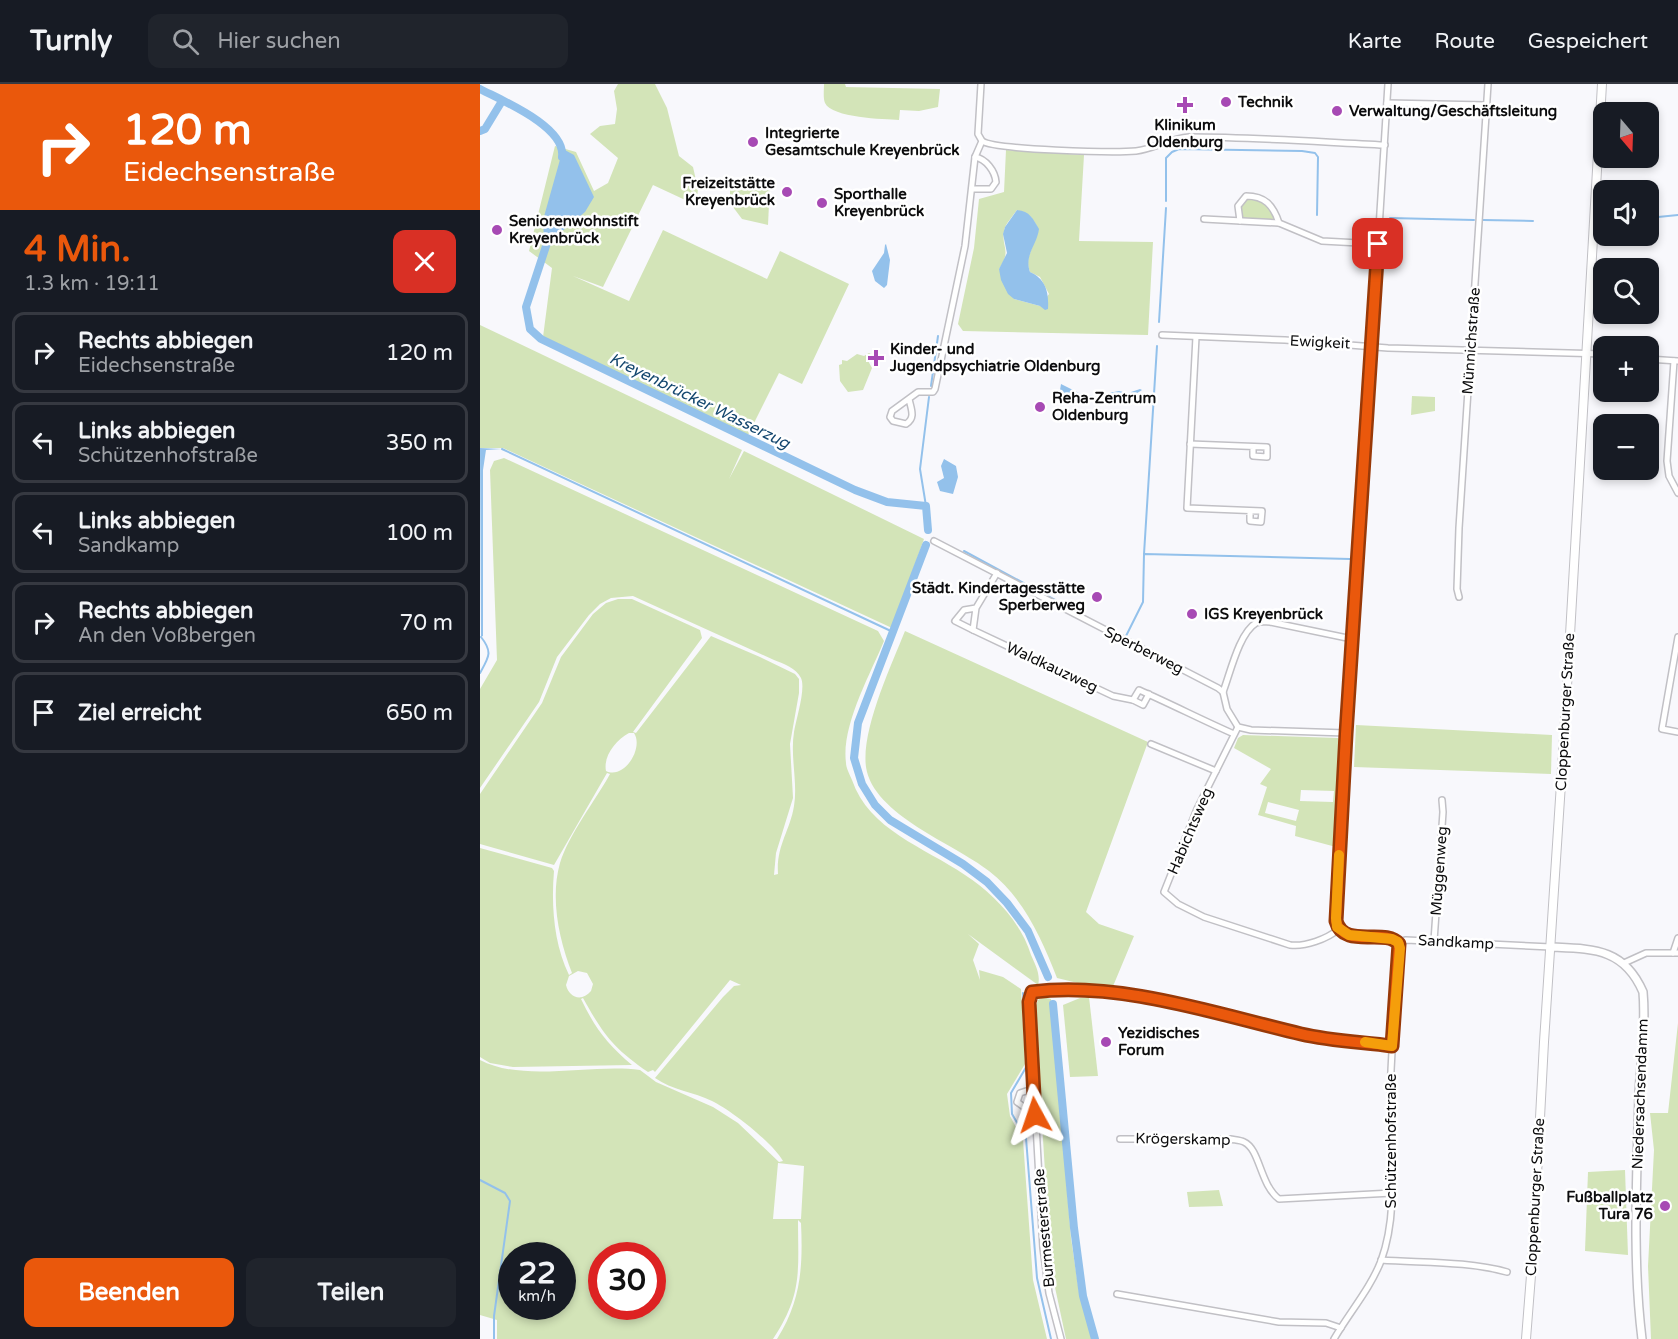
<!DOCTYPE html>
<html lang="de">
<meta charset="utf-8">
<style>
:root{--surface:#171b24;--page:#20242c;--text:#f1f3f6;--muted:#9ea1a6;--line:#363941;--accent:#ea580c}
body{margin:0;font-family:"Varela Round",sans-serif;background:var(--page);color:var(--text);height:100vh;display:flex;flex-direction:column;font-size:22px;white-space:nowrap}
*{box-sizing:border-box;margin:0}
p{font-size:20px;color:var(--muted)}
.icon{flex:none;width:33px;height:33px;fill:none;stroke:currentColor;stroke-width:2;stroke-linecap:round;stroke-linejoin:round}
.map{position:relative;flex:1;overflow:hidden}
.side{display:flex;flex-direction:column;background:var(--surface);width:480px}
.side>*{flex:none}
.guide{background:#ea580c;color:#fff;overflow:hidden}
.needle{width:39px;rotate:161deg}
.controls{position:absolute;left:1113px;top:18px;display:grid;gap:12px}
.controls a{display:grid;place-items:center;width:66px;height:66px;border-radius:12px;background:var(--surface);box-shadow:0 3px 9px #0003;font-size:30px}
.speed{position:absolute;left:18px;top:1158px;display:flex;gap:12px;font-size:30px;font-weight:700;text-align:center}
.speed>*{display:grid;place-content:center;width:78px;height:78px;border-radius:50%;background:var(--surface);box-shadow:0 3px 9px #0003;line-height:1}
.speed small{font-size:15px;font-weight:400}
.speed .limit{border:9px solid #d22;background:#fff;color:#111}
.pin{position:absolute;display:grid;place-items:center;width:51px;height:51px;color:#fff;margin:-26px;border-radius:12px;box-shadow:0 3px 9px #0006}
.me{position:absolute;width:66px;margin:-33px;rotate:355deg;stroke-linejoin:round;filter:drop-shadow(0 0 4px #0008)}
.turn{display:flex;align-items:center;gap:21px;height:126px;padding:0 24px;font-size:27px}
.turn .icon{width:78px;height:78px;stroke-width:2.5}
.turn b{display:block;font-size:42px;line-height:51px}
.round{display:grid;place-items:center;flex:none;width:63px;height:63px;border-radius:12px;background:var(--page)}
.headline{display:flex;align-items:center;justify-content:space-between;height:102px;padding:0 24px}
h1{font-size:36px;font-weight:800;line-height:45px;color:var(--accent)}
.button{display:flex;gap:12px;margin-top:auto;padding:12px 24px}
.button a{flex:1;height:69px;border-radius:12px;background:var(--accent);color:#fff;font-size:24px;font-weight:800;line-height:69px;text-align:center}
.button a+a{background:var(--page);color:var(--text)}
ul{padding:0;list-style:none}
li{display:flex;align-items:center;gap:18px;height:81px;margin:0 12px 9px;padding:0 12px;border:3px solid var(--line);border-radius:12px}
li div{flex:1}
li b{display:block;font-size:22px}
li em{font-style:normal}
header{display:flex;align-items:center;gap:36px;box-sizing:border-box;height:84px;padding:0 30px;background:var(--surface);border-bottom:2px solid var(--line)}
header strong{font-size:28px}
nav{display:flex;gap:33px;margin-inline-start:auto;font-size:21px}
.search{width:420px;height:54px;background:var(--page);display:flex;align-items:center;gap:15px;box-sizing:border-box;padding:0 21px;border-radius:12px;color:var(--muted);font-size:22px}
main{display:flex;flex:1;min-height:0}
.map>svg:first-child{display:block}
</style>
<header>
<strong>Turnly</strong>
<div class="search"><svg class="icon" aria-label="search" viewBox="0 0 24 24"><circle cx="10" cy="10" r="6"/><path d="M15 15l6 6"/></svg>Hier suchen</div>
<nav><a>Karte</a><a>Route</a><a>Gespeichert</a></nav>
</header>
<main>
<section class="side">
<div class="guide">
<div class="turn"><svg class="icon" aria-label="right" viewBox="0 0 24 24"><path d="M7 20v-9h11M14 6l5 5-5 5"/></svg><div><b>120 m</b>Eidechsenstraße</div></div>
</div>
<div class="headline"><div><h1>4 Min.</h1><p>1.3 km · 19:11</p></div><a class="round" style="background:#d93025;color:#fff"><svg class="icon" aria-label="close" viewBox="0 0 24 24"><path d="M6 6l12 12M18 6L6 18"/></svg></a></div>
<ul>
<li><svg class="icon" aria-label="right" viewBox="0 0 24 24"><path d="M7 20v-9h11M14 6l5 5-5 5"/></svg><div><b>Rechts abbiegen</b><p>Eidechsenstraße</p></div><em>120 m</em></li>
<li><svg class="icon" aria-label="left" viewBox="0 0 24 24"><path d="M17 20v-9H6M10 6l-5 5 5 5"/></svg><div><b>Links abbiegen</b><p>Schützenhofstraße</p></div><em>350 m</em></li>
<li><svg class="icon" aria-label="left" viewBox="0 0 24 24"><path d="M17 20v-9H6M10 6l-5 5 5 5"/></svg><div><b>Links abbiegen</b><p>Sandkamp</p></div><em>100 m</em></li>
<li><svg class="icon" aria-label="right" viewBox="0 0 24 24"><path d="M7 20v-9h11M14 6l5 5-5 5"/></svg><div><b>Rechts abbiegen</b><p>An den Voßbergen</p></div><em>70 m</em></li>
<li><svg class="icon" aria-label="arrive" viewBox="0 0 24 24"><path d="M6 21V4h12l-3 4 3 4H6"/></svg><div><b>Ziel erreicht</b></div><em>650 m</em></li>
</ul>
<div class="button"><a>Beenden</a><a>Teilen</a></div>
</section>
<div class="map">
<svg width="1198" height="1255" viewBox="0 0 1198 1255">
<rect width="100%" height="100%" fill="#f8f8fc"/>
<g fill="#d3e4b8" fill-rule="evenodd">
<path d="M138 0H175L187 24 199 72 213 83 218 105 216 121 173 101 123 203 93 192 149 217 183 146 287 195 300 167 369 200 322 300 299 289 268 351 63 253 72 184 49 167 75 62 96 68 114 107 128 99 138 74 110 50 120 42 135 40 137 25 134 7Z"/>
<path d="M344 0H365L366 3 460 5 458 23 439 27 420 26 419 36C404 35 352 34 345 19 343 14 344 6 344 0Z"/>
<path d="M526 66 604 71 599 157 673 158 668 251 483 247 478 240 494 164 499 115 524 108ZM537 126 551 133 557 142C556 147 556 153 554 158 551 169 545 175 550 188L560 193 569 210 560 222 534 215 519 185C532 166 521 163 524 147 525 140 533 132 537 126Z"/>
<path d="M250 96 290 99 288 141 262 135 250 119Z"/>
<path d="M766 112C787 112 791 120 799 139L760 137 758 122Z"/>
<path d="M0 241 262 366 249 395 264 367 444 455 412 544 23 364H0Z"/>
<path d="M389 269 394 272 393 275H387L392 284 383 306 368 308 360 297 359 281 362 280V276L367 277 377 270 384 272Z"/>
<path d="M932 312 955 313V327L931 331Z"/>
<path d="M24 374 398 547 404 557C390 591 361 642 366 679 366 684 370 691 372 696 389 746 444 763 485 791 513 809 541 838 551 871 555 880 561 891 558 901L488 850 499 860 493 876 500 896 499 886 523 893 541 905 545 980 527 1010 530 1032 543 1056 553 1196 567 1255H297C321 1217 323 1183 321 1139L318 1136C318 1186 323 1210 293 1255H17V1236L0 1231V976C43 999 113 979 160 986L176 998 233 1023 258 1039 299 1078 303 1077C293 1059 251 1026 232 1017 214 1008 192 1006 175 994L243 913 254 902 261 901 250 896 175 988 173 986 168 988C133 964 123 950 103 914L101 915C115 944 127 960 152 981L33 983 10 979 0 973V764L72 784 74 787C71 822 74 860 89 891L92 889C79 856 70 814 80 779 89 750 115 717 130 690L127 689 74 781 0 760V710L62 619 81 573 113 530 126 519 138 515H152L220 546 222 554 153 648 156 649 231 552 280 573 315 590 319 595V609L310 660 313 714 296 769 294 791 298 790C296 762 310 747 314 722 318 698 310 673 314 648 316 635 326 605 321 594 316 584 304 580 294 576L153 512 131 514 120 520 109 531 77 573 59 618 0 704V605L17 576 10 386 14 377ZM149 649H154C164 664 144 696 126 687 123 672 136 656 149 649ZM98 887 107 889 113 900 111 907C102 918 89 914 86 901L89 892ZM298 1079 324 1082 321 1135H293ZM32 1172H82V1222H32ZM122 1172H172V1222H122Z"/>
<path d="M425 547 668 658 606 828 619 840 654 852 631 907 577 894C562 855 543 813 509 787 475 760 393 731 386 683 381 646 411 582 425 547Z"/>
<path d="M876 641 1072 651 1071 690 874 683Z"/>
<path d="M763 651 858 654 861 659 856 763 815 752 816 742 778 731 787 703 780 700 791 685 754 664 758 654ZM821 706 854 707 853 718 820 717ZM788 718 819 726 816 737 785 729Z"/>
<path d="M563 913 571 915 591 1154 599 1208 612 1255H586L573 1194 569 1153 555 924 558 916Z"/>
<path d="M609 913 618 992 590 993 583 921 600 914Z"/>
<path d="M1198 939V1255H1171L1168 1182 1174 1066 1170 1029H1188Z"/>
<path d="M1145 1086 1148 1171 1105 1167 1108 1088Z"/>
<path d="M739 1106 743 1122 709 1123 707 1108Z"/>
</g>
<g fill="#93c1eb">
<path d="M83 65 94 71 114 113 105 128 68 159 64 155 63 136Z"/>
<path d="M537 126C550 127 553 135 559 145 557 161 544 171 550 188 566 195 569 209 568 225L565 226 560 222 534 215 528 210 521 196 519 185 527 169 523 150 525 143Z"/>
<path d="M406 160 410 176 407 201 404 204 395 197 392 187 404 169 405 161Z"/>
<path d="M581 300 599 309 614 312 639 307 648 309 660 305 662 306C644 320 612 309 590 314L588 311 581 314 579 312Z"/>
<path d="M0 364 22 365 6 366 3 386V552L1 553Z"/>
<path d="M464 375 476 382 478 393 473 410 460 407 457 398 464 394 461 382Z"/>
</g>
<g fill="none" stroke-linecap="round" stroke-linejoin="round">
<g stroke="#93c1eb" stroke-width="2">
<path d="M686 117V74L692 68 699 65 822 67 835 69 838 73 837 131"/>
<path d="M910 134 994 136"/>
<path d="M1168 134 1198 131"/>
<path d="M1003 136 1053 137"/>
<path d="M679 238 686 124"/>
<path d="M451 302 458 252"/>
<path d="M22 365 413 548"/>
<path d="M446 422 440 385 449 313"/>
<path d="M484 467 603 531"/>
<path d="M664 470 677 262"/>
<path d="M645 554 663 518 664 470 870 475"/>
<path d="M0 589C9 573 13 568 1 553"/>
<path d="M543 909 548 980 531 1009 532 1030 546 1054 557 1194 571 1255"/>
<path d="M0 1096 25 1109 30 1117 14 1232V1255"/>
</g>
<g stroke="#93c1eb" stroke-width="8">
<path d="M0 5C23 17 86 43 82 73"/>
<path d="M0 47 5 45 22 17"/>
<path d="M70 150 46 223 50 245 61 255 375 406 407 418 446 422 448 446"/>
<path d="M446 461 378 639 374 674 382 700 395 721 410 736 483 780 507 798 527 819 548 847 568 893"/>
<path d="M573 920 594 1144 603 1212 615 1255"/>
</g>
<g stroke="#c1c0c5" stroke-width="8">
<g id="minor">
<path d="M907 19 1006 21"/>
<path d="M502 57C515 66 635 69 656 67 674 65 690 54 709 53 774 53 840 58 905 61"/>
<path d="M492 105H511L516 98C515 87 506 75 495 73"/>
<path d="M724 135 799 139 842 157 898 160"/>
<path d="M760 137 758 122 766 112C785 112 793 121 799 139"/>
<path d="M682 251 805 256 908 264 1124 270"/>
<path d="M716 253 707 424 782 427 781 438 770 437V427"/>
<path d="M1168 275 1198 277"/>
<path d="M1194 277 1187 377 1189 392 1198 409"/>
<path d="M429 315C431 325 436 334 426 340L413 337 410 333 412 327 438 308H453L455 305 485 162 495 73 502 57 498 50 501 0"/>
<path d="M710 360 787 363V373L773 372V363"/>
<path d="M454 457 738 604 743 608 747 625 758 643 771 646 866 649"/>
<path d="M979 513 977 505 979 444 1008 0"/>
<path d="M496 524 484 526 475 537 493 546 496 524 517 489"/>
<path d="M493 546 633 612 653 616"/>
<path d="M1198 553 1182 645 1198 648"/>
<path d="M743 608C750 590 759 549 776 539 781 537 785 538 790 538L872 555"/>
<path d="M669 610 663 621 653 616 659 606C691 620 722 636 754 650"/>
<path d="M758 643 717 725 684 808 698 820 724 833 810 861C825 863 847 855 859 845"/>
<path d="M671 660 736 687"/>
<path d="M859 845 856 834 908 0"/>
<path d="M859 845 869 851 912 855 918 858 926 856 1071 863"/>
<path d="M954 857 963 728 962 716"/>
<path d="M1193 869 1198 854"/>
<path d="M1144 879 1166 869H1198"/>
<path d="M553 1008 546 1007 540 1009 537 1018 555 1031"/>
<path d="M640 1055H750C754 1056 760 1056 764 1058 780 1065 780 1101 799 1115L912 1109"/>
<path d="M901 1176C942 1179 987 1177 1027 1188"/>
<path d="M637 1210 799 1238 846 1239 861 1244"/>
<path d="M581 1255 569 1209 563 1164 549 918 552 908C642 897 734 930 821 950 851 957 882 958 912 962"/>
<path d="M854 1255C869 1229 890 1205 901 1177 919 1128 910 1073 910 1023 910 970 916 917 920 864L918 858"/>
</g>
</g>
<g stroke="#c1c0c5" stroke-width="10">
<path id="tertiary" d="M1071 863C1113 865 1144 864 1163 908 1166 941 1161 976 1159 1008 1157 1090 1152 1174 1162 1255"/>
</g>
<g stroke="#c1c0c5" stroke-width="10">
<path id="secondary" d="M1046 1255 1053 1166 1064 958 1084 654 1122 0"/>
</g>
<use href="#minor" stroke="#fff" stroke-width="5"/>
<use href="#tertiary" stroke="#fff" stroke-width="7"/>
<use href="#secondary" stroke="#fff" stroke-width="8"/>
</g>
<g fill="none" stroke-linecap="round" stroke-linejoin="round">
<g stroke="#983908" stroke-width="15">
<path id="route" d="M555 1031 549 918 552 908C640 897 736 930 821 950 851 957 882 958 912 962L919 860C905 843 864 866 856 837L866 650 898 160"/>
</g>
<use href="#route" stroke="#ea580c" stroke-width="10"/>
<path stroke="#f59e0b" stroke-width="10" d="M859 771 856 834 857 843 869 851 912 855 918 858 920 864 912 962 885 958"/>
</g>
<g fill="#a74ab4" stroke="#fff" stroke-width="2">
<circle cx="746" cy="18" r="6"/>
<path d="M702 12h6v6h6v6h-6v6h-6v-6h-6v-6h6z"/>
<circle cx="857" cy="27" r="6"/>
<circle cx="273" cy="58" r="6"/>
<circle cx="307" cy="108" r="6"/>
<circle cx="342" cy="119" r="6"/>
<circle cx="17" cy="146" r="6"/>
<path d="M393 265h6v6h6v6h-6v6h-6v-6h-6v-6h6z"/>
<circle cx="560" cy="323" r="6"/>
<circle cx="617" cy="513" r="6"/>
<circle cx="712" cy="530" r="6"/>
<circle cx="626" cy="958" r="6"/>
<circle cx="1185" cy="1122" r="6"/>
</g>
<g text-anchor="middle" stroke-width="5" stroke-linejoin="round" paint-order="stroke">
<g font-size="15" font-weight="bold" fill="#0c0c0d" stroke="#fff" text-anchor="start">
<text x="758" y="23">Technik</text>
<text x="869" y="32">Verwaltung/Geschäftsleitung</text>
<text x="705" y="46" text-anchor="middle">Klinikum<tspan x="705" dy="17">Oldenburg</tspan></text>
<text x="285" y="54">Integrierte<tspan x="285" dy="17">Gesamtschule Kreyenbrück</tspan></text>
<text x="295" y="104" text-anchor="end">Freizeitstätte<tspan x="295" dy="17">Kreyenbrück</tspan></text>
<text x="354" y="115">Sporthalle<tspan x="354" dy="17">Kreyenbrück</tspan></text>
<text x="29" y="142">Seniorenwohnstift<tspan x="29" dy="17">Kreyenbrück</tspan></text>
<text x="410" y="270">Kinder- und<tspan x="410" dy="17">Jugendpsychiatrie Oldenburg</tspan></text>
<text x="572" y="319">Reha-Zentrum<tspan x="572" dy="17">Oldenburg</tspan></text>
<text x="605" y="509" text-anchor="end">Städt. Kindertagesstätte<tspan x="605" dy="17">Sperberweg</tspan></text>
<text x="724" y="535">IGS Kreyenbrück</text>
<text x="638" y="954">Yezidisches<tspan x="638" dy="17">Forum</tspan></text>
<text x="1173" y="1118" text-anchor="end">Fußballplatz<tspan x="1173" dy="17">Tura 76</tspan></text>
</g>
<g font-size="15" fill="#0c0c0d" stroke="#fff">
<text transform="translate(991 257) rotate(-86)" y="5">Münnichstraße</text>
<text transform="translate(840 258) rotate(3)" y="5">Ewigkeit</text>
<text transform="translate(664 566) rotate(27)" y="5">Sperberweg</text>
<text transform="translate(572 583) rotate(25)" y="5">Waldkauzweg</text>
<text transform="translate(1085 628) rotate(-87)" y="5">Cloppenburger Straße</text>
<text transform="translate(710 747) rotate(-67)" y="5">Habichtsweg</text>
<text transform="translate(959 787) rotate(-86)" y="5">Müggenweg</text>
<text transform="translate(976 858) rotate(3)" y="5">Sandkamp</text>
<text transform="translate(1160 1010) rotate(-88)" y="5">Niedersachsendamm</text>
<text transform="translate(703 1055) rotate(1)" y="5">Krögerskamp</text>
<text transform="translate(911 1057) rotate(-90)" y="5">Schützenhofstraße</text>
<text transform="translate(1055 1113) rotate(-87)" y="5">Cloppenburger Straße</text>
<text transform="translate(564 1144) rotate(-95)" y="5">Burmesterstraße</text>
</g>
<g font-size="16" font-style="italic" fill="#13466e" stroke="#fff">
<text transform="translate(220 316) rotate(26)" y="6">Kreyenbrücker Wasserzug</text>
</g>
</g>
</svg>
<div class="controls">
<a><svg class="needle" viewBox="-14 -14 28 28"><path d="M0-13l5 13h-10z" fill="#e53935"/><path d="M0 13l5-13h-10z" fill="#9ea1a6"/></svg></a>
<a><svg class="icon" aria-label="sound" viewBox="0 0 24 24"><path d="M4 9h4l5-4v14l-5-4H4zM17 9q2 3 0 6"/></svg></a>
<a><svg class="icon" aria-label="search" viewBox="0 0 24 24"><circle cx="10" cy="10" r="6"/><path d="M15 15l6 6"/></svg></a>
<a>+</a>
<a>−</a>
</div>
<div class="speed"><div>22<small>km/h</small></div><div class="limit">30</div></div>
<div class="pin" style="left:898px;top:160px;background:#d93025"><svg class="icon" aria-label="arrive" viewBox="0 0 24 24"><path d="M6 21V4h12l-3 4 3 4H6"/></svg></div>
<svg class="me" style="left:555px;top:1031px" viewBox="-20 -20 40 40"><path d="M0-17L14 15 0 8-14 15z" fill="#ea580c" stroke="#fff" stroke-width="4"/></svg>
</div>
</main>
